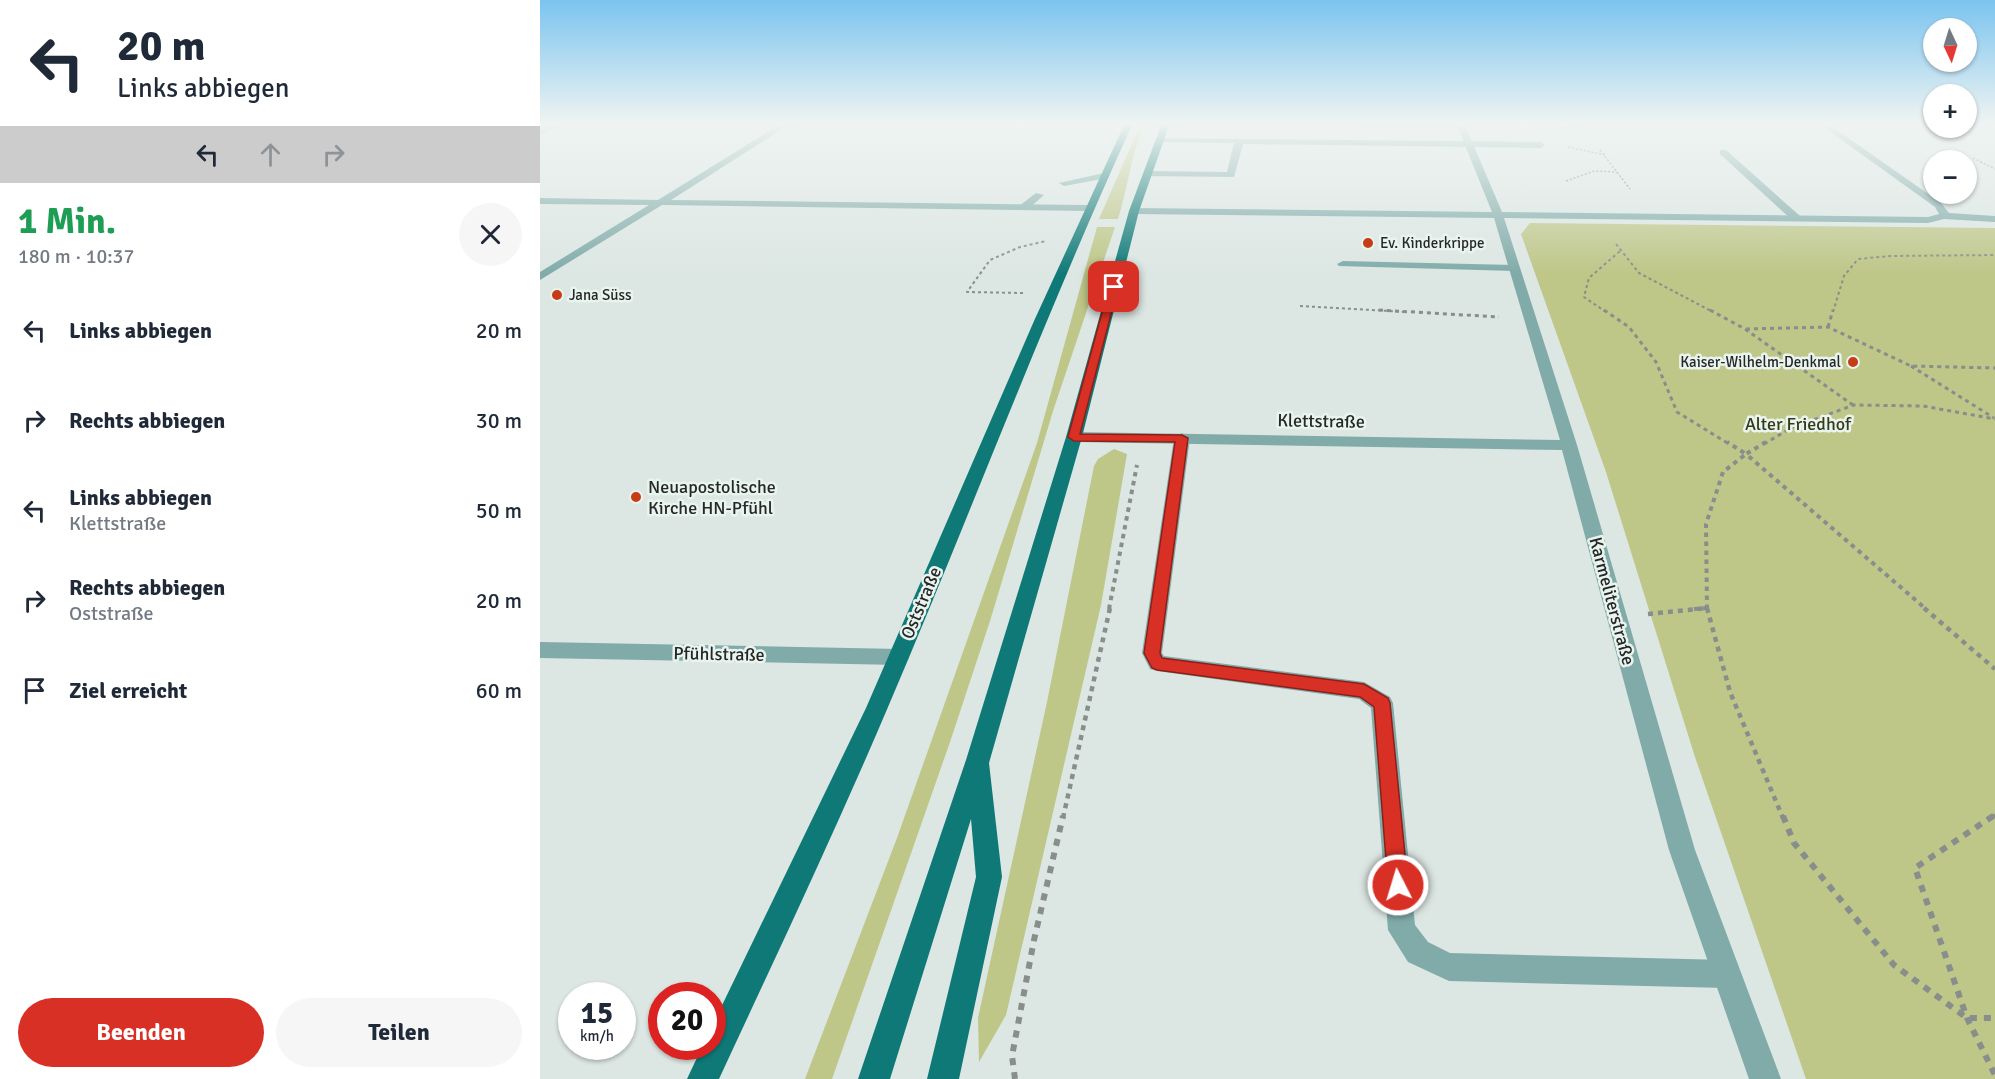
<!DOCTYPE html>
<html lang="de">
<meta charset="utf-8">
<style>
:root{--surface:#fff;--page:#f6f6f7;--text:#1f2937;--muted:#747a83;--accent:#d93025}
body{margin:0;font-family:Signika,sans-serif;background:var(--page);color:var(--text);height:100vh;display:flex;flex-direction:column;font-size:22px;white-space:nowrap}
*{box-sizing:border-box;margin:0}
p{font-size:20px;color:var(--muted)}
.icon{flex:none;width:33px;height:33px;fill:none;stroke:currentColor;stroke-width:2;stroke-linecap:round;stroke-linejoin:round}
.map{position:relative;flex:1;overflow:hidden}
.panel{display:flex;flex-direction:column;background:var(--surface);width:540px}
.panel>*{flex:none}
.hud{background:#fff;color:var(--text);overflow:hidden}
.needle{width:39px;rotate:176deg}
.buttons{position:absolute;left:1383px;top:18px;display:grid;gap:12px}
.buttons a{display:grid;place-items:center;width:54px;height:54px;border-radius:50%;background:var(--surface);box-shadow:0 2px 4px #0004;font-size:30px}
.speed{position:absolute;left:18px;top:982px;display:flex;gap:12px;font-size:30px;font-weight:700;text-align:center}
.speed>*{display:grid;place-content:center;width:78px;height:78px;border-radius:50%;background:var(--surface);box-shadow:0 2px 4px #0004;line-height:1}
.speed small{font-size:15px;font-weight:400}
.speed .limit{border:9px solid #d22;background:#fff;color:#111}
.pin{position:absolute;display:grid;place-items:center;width:51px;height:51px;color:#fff;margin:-26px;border-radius:12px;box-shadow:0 3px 9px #0006}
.me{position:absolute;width:66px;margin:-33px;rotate:355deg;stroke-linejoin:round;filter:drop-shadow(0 0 4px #0008)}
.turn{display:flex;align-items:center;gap:21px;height:126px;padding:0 18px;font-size:27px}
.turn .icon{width:78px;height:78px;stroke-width:2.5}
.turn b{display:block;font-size:42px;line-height:51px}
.lanes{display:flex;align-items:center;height:57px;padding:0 18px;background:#0003;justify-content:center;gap:30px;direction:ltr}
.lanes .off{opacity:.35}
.round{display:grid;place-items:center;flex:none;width:63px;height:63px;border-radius:32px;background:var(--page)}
.head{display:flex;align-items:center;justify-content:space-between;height:102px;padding:0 18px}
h1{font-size:36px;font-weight:700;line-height:45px;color:#1e9e55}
.button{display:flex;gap:12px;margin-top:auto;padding:12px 18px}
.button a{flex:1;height:69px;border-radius:36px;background:var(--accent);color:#fff;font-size:24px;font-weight:700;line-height:69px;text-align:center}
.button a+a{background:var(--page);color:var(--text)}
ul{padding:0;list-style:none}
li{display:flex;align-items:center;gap:18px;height:90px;padding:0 18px}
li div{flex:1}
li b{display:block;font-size:22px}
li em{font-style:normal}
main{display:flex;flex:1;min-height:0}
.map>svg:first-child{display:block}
</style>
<main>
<section class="panel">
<div class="hud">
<div class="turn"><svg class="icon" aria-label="left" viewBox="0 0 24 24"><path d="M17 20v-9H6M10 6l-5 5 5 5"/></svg><div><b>20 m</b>Links abbiegen</div></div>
<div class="lanes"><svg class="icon" aria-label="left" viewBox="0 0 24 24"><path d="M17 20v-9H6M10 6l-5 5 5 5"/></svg><svg class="icon off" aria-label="ahead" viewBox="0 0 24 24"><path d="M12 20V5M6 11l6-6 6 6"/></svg><svg class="icon off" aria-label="right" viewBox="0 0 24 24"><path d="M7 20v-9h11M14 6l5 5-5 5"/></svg></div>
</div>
<div class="head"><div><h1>1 Min.</h1><p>180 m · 10:37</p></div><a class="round"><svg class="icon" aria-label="close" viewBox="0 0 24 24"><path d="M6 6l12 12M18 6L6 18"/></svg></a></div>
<ul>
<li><svg class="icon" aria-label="left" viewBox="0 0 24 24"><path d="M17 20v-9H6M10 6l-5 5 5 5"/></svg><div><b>Links abbiegen</b></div><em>20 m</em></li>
<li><svg class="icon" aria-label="right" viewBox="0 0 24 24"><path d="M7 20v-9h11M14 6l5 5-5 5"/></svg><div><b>Rechts abbiegen</b></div><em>30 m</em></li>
<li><svg class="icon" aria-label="left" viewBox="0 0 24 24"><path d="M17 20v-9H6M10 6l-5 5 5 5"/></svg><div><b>Links abbiegen</b><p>Klettstraße</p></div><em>50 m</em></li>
<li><svg class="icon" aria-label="right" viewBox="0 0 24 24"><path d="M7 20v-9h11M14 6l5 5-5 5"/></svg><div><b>Rechts abbiegen</b><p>Oststraße</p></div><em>20 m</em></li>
<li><svg class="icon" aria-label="arrive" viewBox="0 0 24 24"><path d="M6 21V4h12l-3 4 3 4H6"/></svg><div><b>Ziel erreicht</b></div><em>60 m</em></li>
</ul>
<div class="button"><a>Beenden</a><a>Teilen</a></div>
</section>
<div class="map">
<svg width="1455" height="1079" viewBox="0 0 1455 1079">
<rect width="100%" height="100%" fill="#dce6e2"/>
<g fill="#bec688">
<path d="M601 123H605C591 154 588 187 578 219H559Z"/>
<path d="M990 223 1455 228V1079H1266L1155 757 1066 472 981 234Z"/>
<path d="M557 227H575L513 411 450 621 410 742 292 1079H265L357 838 497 443Z"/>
<path d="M574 449 587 454 561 605 466 1015 439 1062 438 1018 507 702 554 466 558 459Z"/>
</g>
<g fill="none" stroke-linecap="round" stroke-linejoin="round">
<g stroke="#888e8c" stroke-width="1.5" stroke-dasharray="2 2" stroke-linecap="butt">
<path d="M1020 128 1056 123"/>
<path d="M1028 147 1065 155"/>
<path d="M1060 150 1090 189"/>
<path d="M1433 158 1455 169"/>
<path d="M1026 181 1054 171 1077 172"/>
</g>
<g stroke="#888e8c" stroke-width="2" stroke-dasharray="3 3" stroke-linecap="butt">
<path d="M1076 244 1099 273 1173 312"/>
<path d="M483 293 427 292 450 260 480 247 506 241"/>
<path d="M760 306 867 312"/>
<path d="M1066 312 1044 297 1049 278 1080 251"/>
<path d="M1293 312 1304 276 1318 259 1350 256 1455 255"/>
</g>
<g stroke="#888e8c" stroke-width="3" stroke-dasharray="4 4" stroke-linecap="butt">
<path d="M839 310 959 317"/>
<path d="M1064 310 1089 327 1116 362 1137 412 1189 444"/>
<path d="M1170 310 1205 329 1313 405"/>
<path d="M1288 327 1293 310"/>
<path d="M1206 329 1288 327 1371 366 1455 368"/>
<path d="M1371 366 1454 418"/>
<path d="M1224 444 1251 428 1314 405 1383 406 1455 419"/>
</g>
<g stroke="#888e8c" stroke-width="4" stroke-dasharray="4.5 4.5" stroke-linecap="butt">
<path d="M1226 442 1206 454 1386 609"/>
<path d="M569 609 597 465"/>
<path d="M1154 609 1167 608"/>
<path d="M1167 609 1166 524 1183 472 1206 454 1187 442"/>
</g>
<g stroke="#888e8c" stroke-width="4.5" stroke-dasharray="5 5" stroke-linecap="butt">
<path d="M1167 608 1190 692 1243 818"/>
<path d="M1384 608 1455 669"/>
<path d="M1108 614 1167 608"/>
<path d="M523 818 570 608"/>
<path d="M1451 818 1455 815"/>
</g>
<g stroke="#888e8c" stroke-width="6" stroke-dasharray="7 7" stroke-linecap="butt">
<path d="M1243 816 1254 843 1354 965 1427 1018H1455"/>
<path d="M1453 816 1375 868 1427 1018 1455 1075"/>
<path d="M475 1079 472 1056 494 940 523 816"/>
</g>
<g fill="#80aba9" fill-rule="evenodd">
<path d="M717 123H923L925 125 921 127 721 125Z"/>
<path d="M1337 123H1346L1342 125Z"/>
<path d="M617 138 1001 142 1005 145 1001 148 703 144 694 177 604 176V172L607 171 687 172 694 143 620 142H617Z"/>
<path d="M1180 150H1186L1260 216V220H1252L1180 154Z"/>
<path d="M564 173 569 176 567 178 524 186 519 183Z"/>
<path d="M496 193 504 195 487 210H479V206Z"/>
<path d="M803 261 974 265 980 268 974 271 799 266 797 264Z"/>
<path d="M642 433 650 438 622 653 624 656 824 682 850 697 853 703 875 925 888 942 910 953 1186 960 1196 964 1200 974 1196 984 1186 988 909 981 868 962 848 930 831 708 819 699 617 671 610 669 602 653 634 438Z"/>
</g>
<g fill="#80aba9" fill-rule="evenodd">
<path d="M16 123H27L0 135V130Z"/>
<path d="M242 123H252L131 200 549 205 554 208 549 211 122 205 0 280V272L109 205 0 204V198L118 200Z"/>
<path d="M916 123H924L962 212 1388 217 1399 214 1395 207 1278 123H1287L1401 203 1409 213 1455 216V222L1404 219 1388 223 964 218 1037 445 1155 850 1241 1079H1209L1129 850 1022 450 534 442 526 437 534 432 1020 440 954 218 594 214 589 211 594 208 952 212Z"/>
<path d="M0 642 359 649 366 651 369 657 366 663 359 665 0 658Z"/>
</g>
<g fill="#0f7977" fill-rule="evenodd">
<path d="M585 123H593C505 315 431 513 348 707 295 832 236 956 179 1079H147L162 1047H172V1026L326 708 494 321Z"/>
<path d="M622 123H630L599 211 542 437 449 763 462 877 419 1079H387L436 877 431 819 350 1079H318L426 760 526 437 589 211Z"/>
</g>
</g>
<linearGradient id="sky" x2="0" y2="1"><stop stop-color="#7bc4ef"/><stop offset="0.45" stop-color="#eff4f2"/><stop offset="1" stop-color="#eff4f2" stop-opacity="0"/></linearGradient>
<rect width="1455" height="274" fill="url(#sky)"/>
<path fill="#d93025" stroke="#8d1f18" stroke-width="1.5" d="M574 284 578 287 540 434 642 435 648 438 620 653 622 658 824 684 848 698 850 703 868 885 865 892 858 895 851 892 848 885 834 707 820 697 617 670 612 668 604 653 635 442 534 441 528 437 569 287Z"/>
<g fill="#c63c17" stroke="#e9f4ef" stroke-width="2">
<circle cx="828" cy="243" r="6"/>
<circle cx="17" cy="295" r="6"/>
<circle cx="1313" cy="362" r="6"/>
<circle cx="96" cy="497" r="6"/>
</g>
<g text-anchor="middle" stroke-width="5" stroke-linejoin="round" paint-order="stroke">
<g font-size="15" fill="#252827" stroke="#e9f4ef" text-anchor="start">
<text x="840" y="248">Ev. Kinderkrippe</text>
<text x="29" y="300">Jana Süss</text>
<text x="1301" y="367" text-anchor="end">Kaiser-Wilhelm-Denkmal</text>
</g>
<g font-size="18" fill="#252827" stroke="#e9f4ef">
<text transform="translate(781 421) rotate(1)" y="6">Klettstraße</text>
<text transform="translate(1072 601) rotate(75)" y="6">Karmeliterstraße</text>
<text transform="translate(381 603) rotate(-67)" y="6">Oststraße</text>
<text transform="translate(179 654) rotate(1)" y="6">Pfühlstraße</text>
</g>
<g font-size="18" fill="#363917" stroke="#e9f4ef">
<text x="1258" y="430">Alter Friedhof</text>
</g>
<g font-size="18" fill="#252827" stroke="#e9f4ef" text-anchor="start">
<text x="108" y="493">Neuapostolische<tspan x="108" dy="21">Kirche HN-Pfühl</tspan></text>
</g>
</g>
</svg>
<div class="buttons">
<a><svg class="needle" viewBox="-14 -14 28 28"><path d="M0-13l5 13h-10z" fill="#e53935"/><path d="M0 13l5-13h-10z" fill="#747a83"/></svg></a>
<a>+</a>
<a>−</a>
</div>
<div class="speed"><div>15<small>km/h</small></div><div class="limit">20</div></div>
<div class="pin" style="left:574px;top:287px;background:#d93025"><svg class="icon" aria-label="arrive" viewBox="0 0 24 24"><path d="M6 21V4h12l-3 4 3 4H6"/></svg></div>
<svg class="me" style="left:858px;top:885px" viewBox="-20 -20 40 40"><circle r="17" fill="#d93025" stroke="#fff" stroke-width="3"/><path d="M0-11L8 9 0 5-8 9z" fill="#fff"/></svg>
</div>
</main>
